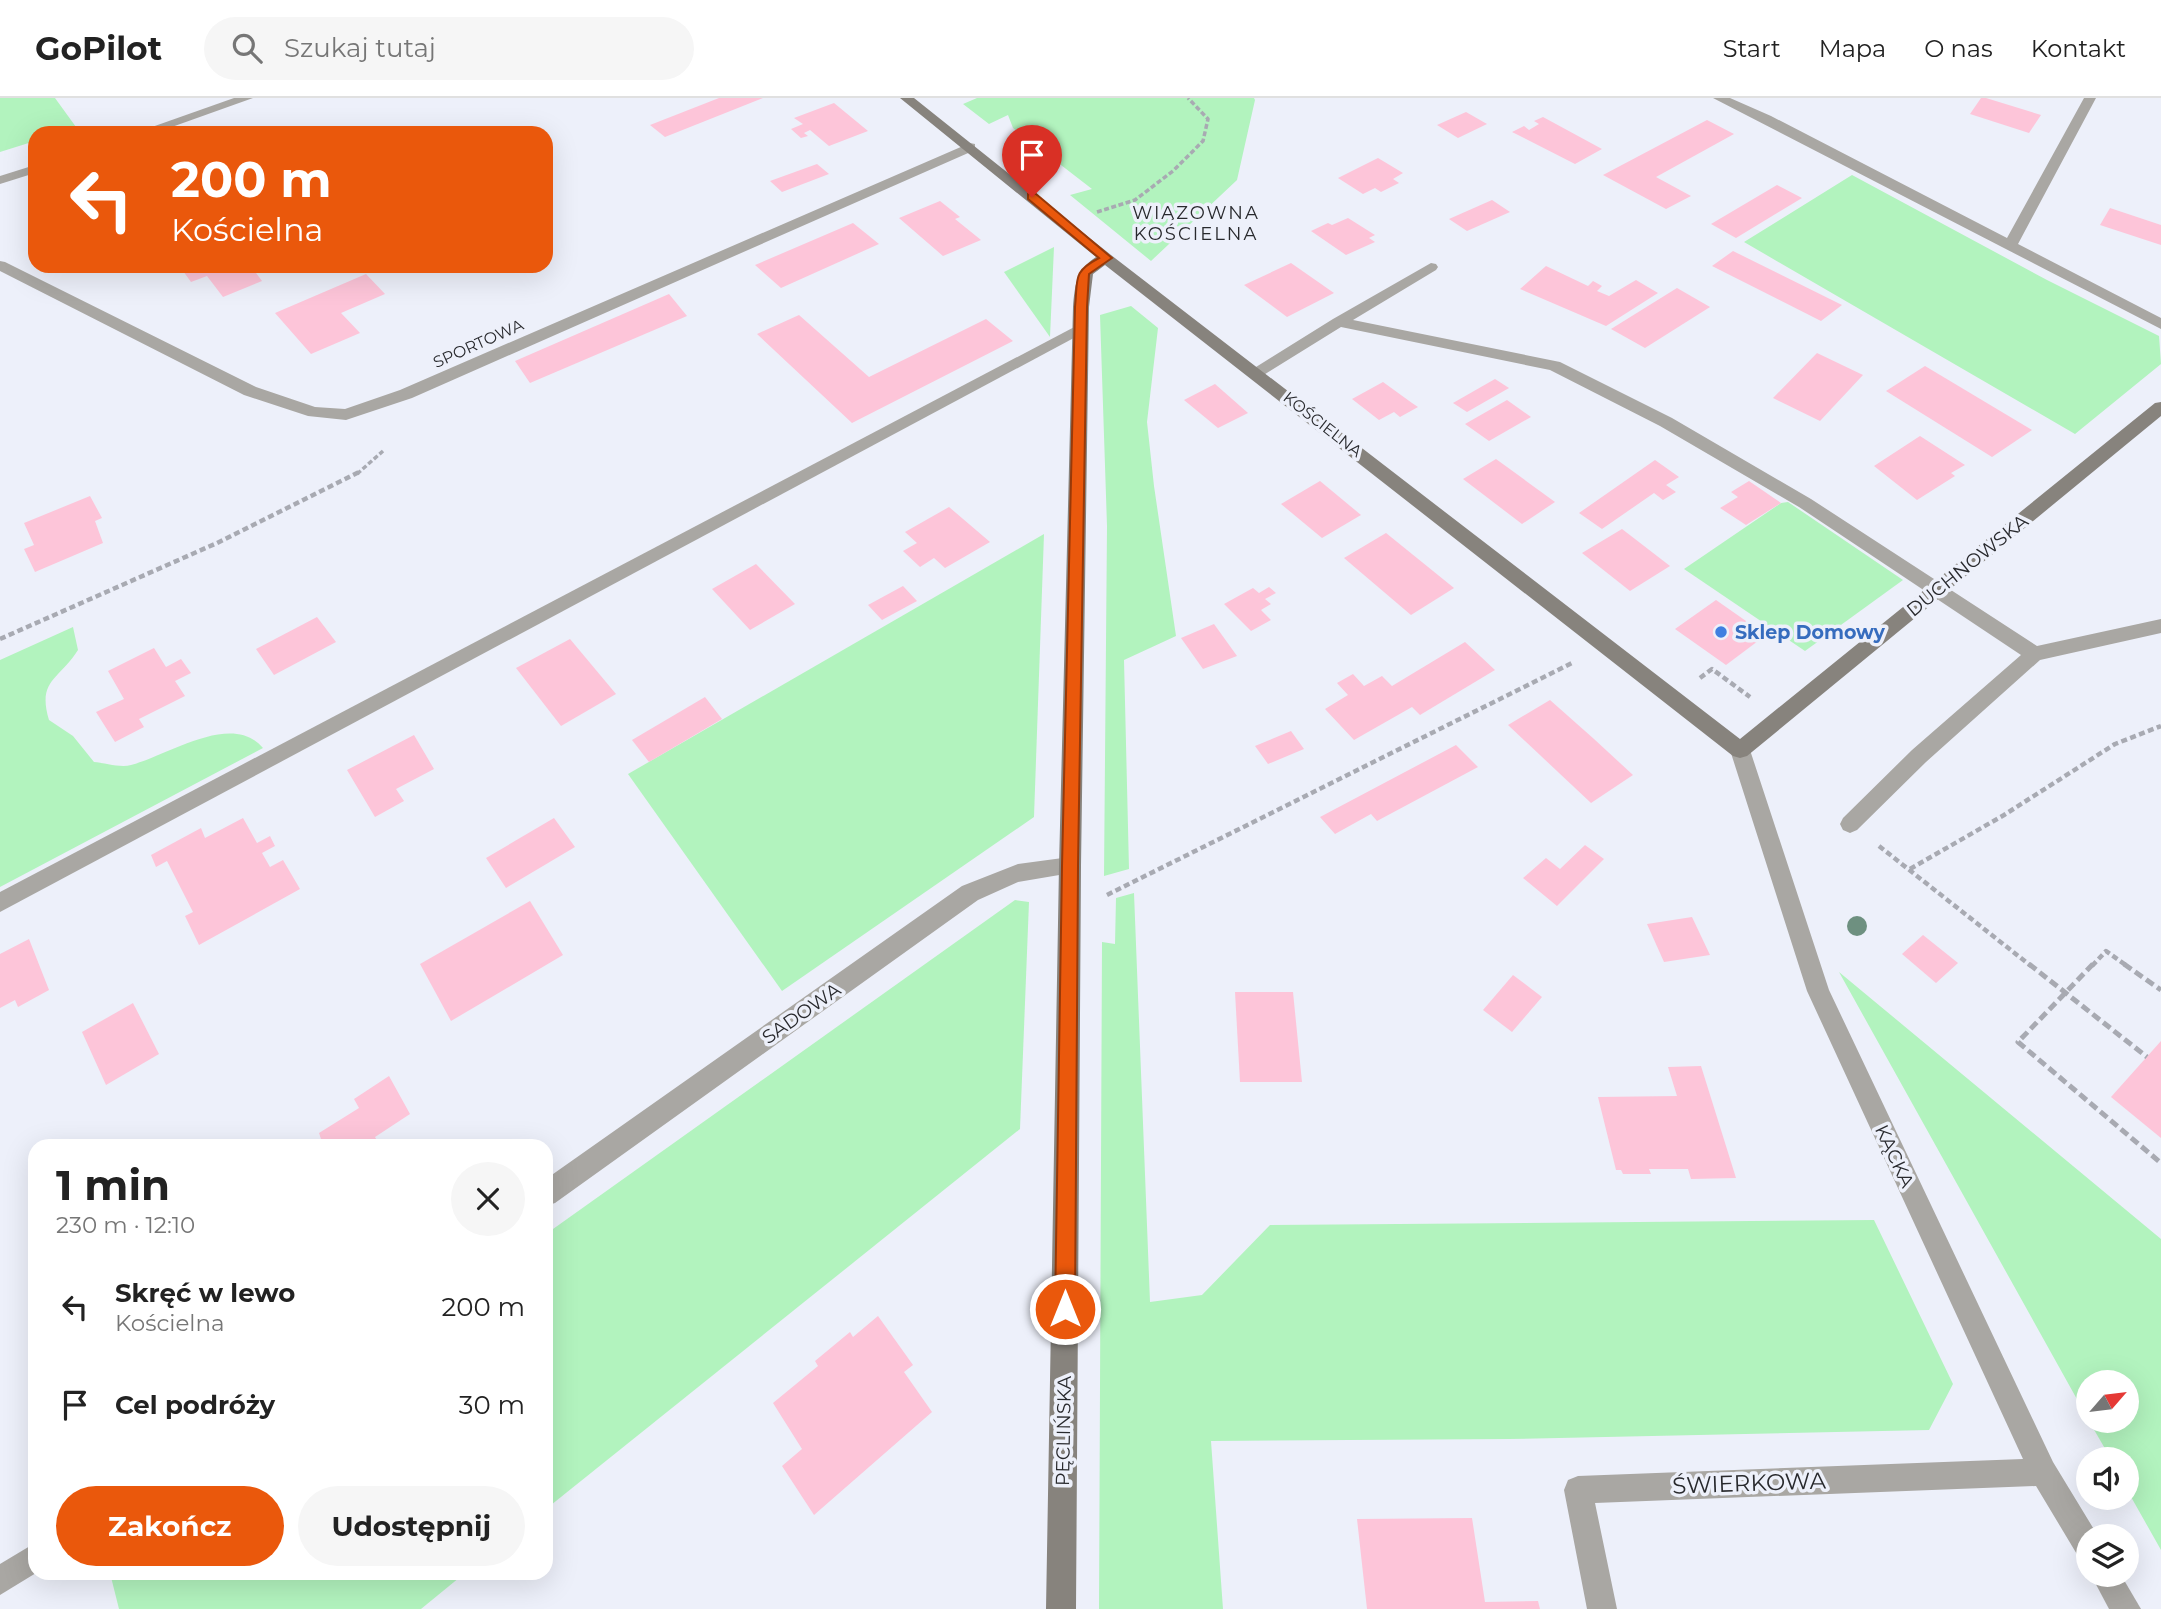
<!DOCTYPE html>
<html lang="pl">
<meta charset="utf-8">
<style>
:root{--surface:#fff;--page:#f6f6f6;--text:#222;--muted:#767676;--line:#e0e0e0;--accent:#ea580c}
body{margin:0;font-family:Montserrat,sans-serif;background:var(--page);color:var(--text);height:100vh;display:flex;flex-direction:column;font-size:26px;white-space:nowrap}
*{box-sizing:border-box;margin:0}
p{font-size:23px;color:var(--muted)}
.icon{flex:none;width:38px;height:38px;fill:none;stroke:currentColor;stroke-width:2;stroke-linecap:round;stroke-linejoin:round}
.map{position:relative;flex:1;overflow:hidden}
.details{position:absolute;left:28px;top:1041px;width:525px;height:441px;display:flex;flex-direction:column;background:var(--surface);border-radius:21px;box-shadow:0 7px 28px #0002}
.details>*{flex:none}
.guide{position:absolute;left:28px;top:28px;width:525px;height:147px;border-radius:21px;box-shadow:0 7px 28px #0002;background:#ea580c;color:#fff;overflow:hidden}
.needle{width:46px;rotate:62deg}
.tools{position:absolute;left:2076px;top:1272px;display:grid;gap:14px}
.tools a{display:grid;place-items:center;width:63px;height:63px;border-radius:50%;background:var(--surface);box-shadow:0 7px 28px #0002;font-size:35px}
.pin{position:absolute;display:grid;place-items:center;width:60px;height:60px;color:#fff;margin:-72px -30px;border-radius:50% 50% 50% 0;rotate:-45deg;box-shadow:0 0 7px #0007}
.pin .icon{rotate:45deg}
.me{position:absolute;width:77px;margin:-38px;rotate:0deg;stroke-linejoin:round;filter:drop-shadow(0 0 5px #0008)}
.turn{display:flex;align-items:center;gap:24px;height:147px;padding:0 28px;font-size:32px}
.turn .icon{width:91px;height:91px;stroke-width:2.5}
.turn b{display:block;font-size:49px;line-height:60px}
.round{display:grid;place-items:center;flex:none;width:74px;height:74px;border-radius:37px;background:var(--page)}
.head{display:flex;align-items:center;justify-content:space-between;height:119px;padding:0 28px}
h1{font-size:42px;font-weight:700;line-height:52px}
.primary-button{display:flex;gap:14px;margin-top:auto;padding:14px 28px}
.primary-button a{flex:1;height:80px;border-radius:42px;background:var(--accent);color:#fff;font-size:28px;font-weight:700;line-height:80px;text-align:center}
.primary-button a+a{background:var(--page);color:var(--text)}
ul{padding:0;list-style:none}
li{display:flex;align-items:center;gap:21px;height:98px;padding:0 28px}
li div{flex:1}
li b{display:block;font-size:26px}
li em{font-style:normal}
header{display:flex;align-items:center;gap:42px;box-sizing:border-box;height:98px;padding:0 35px;background:var(--surface);border-bottom:2px solid var(--line)}
header strong{font-size:33px}
nav{display:flex;gap:38px;margin-inline-start:auto;font-size:24px}
.search{width:490px;height:63px;background:var(--page);display:flex;align-items:center;gap:18px;box-sizing:border-box;padding:0 24px;border-radius:38px;color:var(--muted);font-size:26px}
.map>svg:first-child{display:block}
</style>
<header>
<strong>GoPilot</strong>
<div class="search"><svg class="icon" aria-label="search" viewBox="0 0 24 24"><circle cx="10" cy="10" r="6"/><path d="M15 15l6 6"/></svg>Szukaj tutaj</div>
<nav><a>Start</a><a>Mapa</a><a>O nas</a><a>Kontakt</a></nav>
</header>
<div class="map">
<svg width="2161" height="1511" viewBox="0 0 2161 1511">
<rect width="100%" height="100%" fill="#edf0fa"/>
<g fill="#b2f3be">
<path d="M0 0H55L76 29 58 35H35V43L0 54Z"/>
<path d="M977 0H1254L1255 2 1237 82 1151 163 1070 97 1092 91 1013 30 1008 17 989 26 963 6Z"/>
<path d="M1852 77 2047 182 2159 238 2161 266 2075 336 1744 144Z"/>
<path d="M1054 149 1050 239 1004 174Z"/>
<path d="M1131 208 1158 230 1147 324 1154 388 1176 538 1124 562 1129 771 1104 778 1107 428 1100 217Z"/>
<path d="M1788 404 1903 482 1805 553 1684 471 1781 405Z"/>
<path d="M1044 436 1034 719 782 893 628 676Z"/>
<path d="M73 529 78 552C59 582 37 582 49 622L73 638 94 664C105 665 121 670 131 667 169 657 232 613 263 650L0 789V562Z"/>
<path d="M1134 795 1150 1204 1202 1197 1270 1127 1874 1122 1953 1286 1929 1332 1509 1341 1211 1343 1223 1511H1099L1102 844 1115 846 1116 800Z"/>
<path d="M1015 802 1029 804 1020 1031 546 1411V1136Z"/>
<path d="M1839 874 2161 1141V1452L2126 1390V1362L2111 1361 2089 1323H2126V1284H2088V1321Z"/>
<path d="M110 1475H465L421 1511H119Z"/>
</g>
<g fill="#fdc5d9">
<path d="M719 0H763L665 39 650 27Z"/>
<path d="M1981 0H1986L2041 17 2029 35 1970 16Z"/>
<path d="M834 5 868 33 829 48 810 32 804 35 808 38 801 40 791 31 803 26 794 20Z"/>
<path d="M1466 14 1487 26 1458 40 1437 27Z"/>
<path d="M1543 19 1602 51 1575 66 1512 34 1524 28 1529 32 1539 26 1534 23Z"/>
<path d="M1707 22 1734 36 1656 79 1691 98 1666 111 1603 77Z"/>
<path d="M1378 60 1403 75 1393 81 1399 85 1381 94 1375 90 1363 96 1338 80Z"/>
<path d="M817 66 829 76 782 94 770 83Z"/>
<path d="M1777 87 1802 100 1736 140 1711 126Z"/>
<path d="M1492 102 1510 114 1467 133 1449 121Z"/>
<path d="M940 103 960 119 955 121 981 142 943 158 899 120Z"/>
<path d="M2110 110 2161 127V147L2100 127Z"/>
<path d="M1348 120 1375 137 1369 140 1375 144 1346 157 1311 133 1328 125 1332 127Z"/>
<path d="M853 125 879 146 781 190 755 167Z"/>
<path d="M1733 153 1842 207 1821 223 1712 168Z"/>
<path d="M1291 165 1334 195 1287 219 1244 187Z"/>
<path d="M195 168H262L253 171 262 183 223 199 207 178 191 184 183 173Z"/>
<path d="M1546 168 1588 188 1593 183 1602 188 1597 193 1609 198 1636 182 1658 195 1606 228 1520 191Z"/>
<path d="M366 176 385 196 341 215 360 235 311 256 275 215Z"/>
<path d="M1677 190 1710 209 1645 250 1611 231Z"/>
<path d="M669 196 687 218 530 285 515 263Z"/>
<path d="M799 217 869 279 986 221 1013 243 852 325 757 236Z"/>
<path d="M1817 255 1863 277 1820 323 1773 300Z"/>
<path d="M1925 268 2032 332 1992 359 1886 293Z"/>
<path d="M1495 281 1509 290 1467 314 1453 305Z"/>
<path d="M1383 284 1412 305 1418 309 1400 319 1394 314 1379 322 1352 301Z"/>
<path d="M1215 286 1248 315 1218 330 1184 302Z"/>
<path d="M1507 302 1531 319 1489 343 1465 326Z"/>
<path d="M1920 338 1965 367 1951 375 1955 378 1917 402 1874 368Z"/>
<path d="M1496 361 1555 404 1522 426 1463 381Z"/>
<path d="M1655 362 1679 379 1666 387 1676 394 1663 402 1654 395 1602 431 1579 415Z"/>
<path d="M1320 383 1361 417 1322 440 1281 406Z"/>
<path d="M1749 383 1781 405 1746 427 1720 410 1738 399 1731 394Z"/>
<path d="M90 398 102 420 95 423 103 445 35 474 24 451 34 447 24 425Z"/>
<path d="M949 409 990 444 945 470 934 460 920 469 903 453 917 445 905 434Z"/>
<path d="M1622 431 1670 468 1630 493 1582 455Z"/>
<path d="M1386 435 1454 490 1411 517 1344 460Z"/>
<path d="M756 466 795 506 750 532 712 491Z"/>
<path d="M903 488 917 503 882 522 868 507Z"/>
<path d="M1269 489 1276 495 1265 501 1271 506 1261 512 1271 522 1251 533 1224 506 1253 490 1259 495Z"/>
<path d="M1716 502 1766 537 1726 567 1675 531Z"/>
<path d="M317 519 336 544 274 577 256 551Z"/>
<path d="M1214 526 1237 558 1203 571 1181 540Z"/>
<path d="M570 541 616 596 561 628 516 570Z"/>
<path d="M1465 544 1495 572 1420 617 1412 609 1354 642 1325 611 1348 597 1337 585 1353 576 1364 588 1382 578 1392 588Z"/>
<path d="M154 550 166 569 181 561 191 575 175 583 185 598 139 621 144 629 115 644 96 614 124 601 108 573Z"/>
<path d="M705 599 722 621 649 664 632 642Z"/>
<path d="M1550 602 1594 641 1633 677 1591 705 1508 627Z"/>
<path d="M1291 633 1304 651 1268 666 1255 648Z"/>
<path d="M414 637 434 671 396 691 404 703 375 719 347 672Z"/>
<path d="M1456 647 1478 669 1377 723 1371 716 1335 736 1320 719Z"/>
<path d="M243 720 257 745 270 738 275 748 262 755 270 769 283 762 300 791 199 847 185 818 193 814 167 763 156 769 151 757 201 730 205 740Z"/>
<path d="M554 720 575 749 506 790 486 760Z"/>
<path d="M1585 747 1604 761 1557 808 1523 780 1546 760 1560 771Z"/>
<path d="M530 803 563 857 451 923 420 866Z"/>
<path d="M1692 819 1710 857 1664 864 1647 826Z"/>
<path d="M1923 837 1958 865 1936 885 1902 856Z"/>
<path d="M29 841 49 892 18 909 15 902 0 910V856Z"/>
<path d="M1513 877 1542 899 1512 934 1483 912Z"/>
<path d="M1235 894H1293L1302 984H1240Z"/>
<path d="M133 905 159 956 106 987 82 934Z"/>
<path d="M2161 943V1040L2111 999Z"/>
<path d="M1701 968 1736 1080 1691 1081 1688 1071H1649L1651 1076H1623L1621 1072H1616L1598 999 1677 998 1668 969Z"/>
<path d="M389 978 410 1016 375 1039 380 1048H310L321 1041 319 1035 359 1010 354 1001Z"/>
<path d="M878 1218 913 1267 904 1274 932 1314 814 1417 782 1368 802 1351 773 1305 818 1268 815 1263 850 1234 853 1239Z"/>
<path d="M1472 1420 1485 1504 1538 1503 1540 1511H1367L1357 1421Z"/>
</g>
<g fill="none" stroke-linecap="round" stroke-linejoin="round">
<g stroke="#a8aab2" stroke-width="3.5" stroke-dasharray="5 2.5" stroke-linecap="butt">
<path d="M1097 114 1135 102 1173 73 1203 43 1208 21 1188 0"/>
<path d="M357 376 383 353"/>
</g>
<g stroke="#a8aab2" stroke-width="4.5" stroke-dasharray="6 3.5" stroke-linecap="butt">
<path d="M0 541 217 445 359 374"/>
<path d="M1700 580 1712 571 1750 599"/>
<path d="M1879 748 2031 868"/>
<path d="M1910 771 2004 717 2115 646 2161 628"/>
<path d="M1107 797 1572 565"/>
<path d="M2092 868 2106 853 2127 868"/>
</g>
<g stroke="#a8aab2" stroke-width="5" stroke-dasharray="9 4.5" stroke-linecap="butt">
<path d="M2029 866 2147 959"/>
<path d="M2093 866 2018 944 2161 1065"/>
<path d="M2124 866 2161 892"/>
</g>
<g fill="#a9a7a3" fill-rule="evenodd">
<path d="M234 0H253L155 35H135Z"/>
<path d="M35 67V75L0 86V78Z"/>
<path d="M1431 165 1436 166 1438 169 1436 172 1353 222 1560 264 1672 320 1811 401 2037 548 2161 521V535L2040 562 1926 664 1857 732 1850 735 1843 732 1840 726 1843 720 1912 652 2021 557 1799 409 1660 328 1550 272 1341 229 1262 278 1256 279 1248 274 1333 221Z"/>
<path d="M1080 226 1085 228 1088 231 1085 234 0 814V794Z"/>
</g>
<g fill="#a9a7a3" fill-rule="evenodd">
<path d="M1713 0H1730L1771 18 2007 140 2084 0H2096L2018 146 2161 220V231Z"/>
<path d="M970 45 975 46V52L412 300 346 322 308 318 244 297 0 173V163L5 164 256 289 315 309 345 311 400 292Z"/>
<path d="M1740 644 1747 646 1750 652 1829 892 2053 1364 2098 1438H2088V1462L2078 1458 2036 1388 1595 1405 1617 1511H1587L1564 1392 1568 1382 1578 1378 2023 1361 1807 893 1730 652 1733 646Z"/>
<path d="M1070 759 1077 762 1081 768 1077 774 1018 784 978 802 555 1105 546 1108V1081L962 788 1018 766Z"/>
<path d="M35 1445 36 1475 0 1497V1466Z"/>
<path d="M2091 1477H2121L2141 1511H2109Z"/>
</g>
<path fill="#87837d" fill-rule="evenodd" d="M900 0H914L1111 157 1740 641 2155 305 2161 304V318L1747 658 1740 660 1733 658 1105 167 1093 176 1089 209 1081 768 1076 1511H1046L1059 768 1073 209C1075 187 1076 172 1096 159Z"/>
</g>
<circle fill="#6e9080" cx="1857" cy="828" r="10"/>
<path fill="#ea580c" stroke="#983908" stroke-width="2" d="M1028 96H1036L1112 160 1089 176 1087 209 1078 768 1075 1211 1072 1218 1065 1221 1058 1218 1055 1211 1062 768 1075 209C1078 181 1072 174 1099 160L1028 101Z"/>
<circle fill="#3f7fe0" stroke="#edf0fa" stroke-width="2.5" cx="1721" cy="534" r="7"/>
<g text-anchor="middle" stroke-width="7" stroke-linejoin="round" paint-order="stroke">
<g font-size="16" fill="#28292d" stroke="#edf0fa">
<text transform="translate(478 245) rotate(-24)" y="6">SPORTOWA</text>
<text transform="translate(1323 326) rotate(38)" y="6">KOŚCIELNA</text>
</g>
<g font-size="18" letter-spacing="2" fill="#28292d" stroke="#edf0fa">
<text x="1196" y="121">WIĄZOWNA<tspan x="1196" dy="21">KOŚCIELNA</tspan></text>
</g>
<g font-size="19" fill="#28292d" stroke="#edf0fa">
<text transform="translate(1967 467) rotate(-39)" y="7">DUCHNOWSKA</text>
<text transform="translate(801 915) rotate(-35)" y="7">SADOWA</text>
<text transform="translate(1895 1058) rotate(65)" y="7">KĄCKA</text>
<text transform="translate(1063 1333) rotate(-89)" y="7">PĘCLIŃSKA</text>
</g>
<g font-size="19" font-weight="bold" fill="#366cbe" stroke="#edf0fa" text-anchor="start">
<text x="1735" y="541">Sklep Domowy</text>
</g>
<g font-size="23" fill="#28292d" stroke="#edf0fa">
<text transform="translate(1749 1385) rotate(-2)" y="8">ŚWIERKOWA</text>
</g>
</g>
</svg>
<div class="tools">
<a><svg class="needle" viewBox="-14 -14 28 28"><path d="M0-13l5 13h-10z" fill="#e53935"/><path d="M0 13l5-13h-10z" fill="#767676"/></svg></a>
<a><svg class="icon" aria-label="sound" viewBox="0 0 24 24"><path d="M4 9h4l5-4v14l-5-4H4zM17 9q2 3 0 6"/></svg></a>
<a><svg class="icon" aria-label="layers" viewBox="0 0 24 24"><path d="M12 4l9 5-9 5-9-5zM3 14l9 5 9-5"/></svg></a>
</div>
<div class="pin" style="left:1032px;top:99px;background:#d93025"><svg class="icon" aria-label="arrive" viewBox="0 0 24 24"><path d="M6 21V4h12l-3 4 3 4H6"/></svg></div>
<svg class="me" style="left:1065px;top:1211px" viewBox="-20 -20 40 40"><circle r="17" fill="#ea580c" stroke="#fff" stroke-width="3"/><path d="M0-11L8 9 0 5-8 9z" fill="#fff"/></svg>
<div class="guide">
<div class="turn"><svg class="icon" aria-label="left" viewBox="0 0 24 24"><path d="M17 20v-9H6M10 6l-5 5 5 5"/></svg><div><b>200 m</b>Kościelna</div></div>
</div>
<section class="details">
<div class="head"><div><h1>1 min</h1><p>230 m · 12:10</p></div><a class="round"><svg class="icon" aria-label="close" viewBox="0 0 24 24"><path d="M6 6l12 12M18 6L6 18"/></svg></a></div>
<ul>
<li><svg class="icon" aria-label="left" viewBox="0 0 24 24"><path d="M17 20v-9H6M10 6l-5 5 5 5"/></svg><div><b>Skręć w lewo</b><p>Kościelna</p></div><em>200 m</em></li>
<li><svg class="icon" aria-label="arrive" viewBox="0 0 24 24"><path d="M6 21V4h12l-3 4 3 4H6"/></svg><div><b>Cel podróży</b></div><em>30 m</em></li>
</ul>
<div class="primary-button"><a>Zakończ</a><a>Udostępnij</a></div>
</section>
</div>
